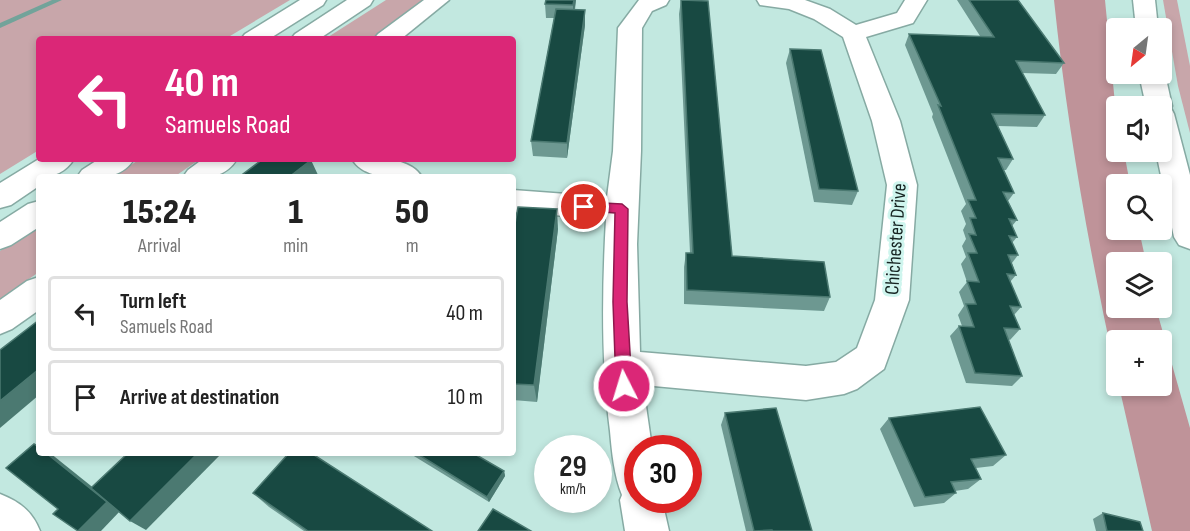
<!DOCTYPE html>
<style>
:root{--surface:#fff;--page:#f2f2f2;--text:#222;--muted:#767676;--line:#e0e0e0}
body{margin:0;font-family:"Sofia Sans Condensed",sans-serif;background:var(--page);color:var(--text);height:100vh;display:flex;flex-direction:column;font-size:22px;white-space:nowrap}
*{box-sizing:border-box;margin:0}
p{font-size:20px;color:var(--muted)}
.icon{flex:none;width:33px;height:33px;fill:none;stroke:currentColor;stroke-width:2;stroke-linecap:round;stroke-linejoin:round}
.map{position:relative;flex:1;overflow:hidden}
.side{position:absolute;left:36px;top:174px;width:480px;height:282px;display:flex;flex-direction:column;background:var(--surface);border-radius:6px;box-shadow:0 3px 9px #0003}
.side>*{flex:none}
.hud{position:absolute;left:36px;top:36px;width:480px;height:126px;border-radius:6px;box-shadow:0 3px 9px #0003;background:#db2777;color:#fff;overflow:hidden}
.needle{width:39px;rotate:209deg}
.tools{position:absolute;left:1106px;top:18px;display:grid;gap:12px}
.tools a{display:grid;place-items:center;width:66px;height:66px;border-radius:6px;background:var(--surface);box-shadow:0 3px 9px #0003;font-size:30px}
.speed{position:absolute;left:534px;top:435px;display:flex;gap:12px;font-size:30px;font-weight:700;text-align:center}
.speed>*{display:grid;place-content:center;width:78px;height:78px;border-radius:50%;background:var(--surface);box-shadow:0 3px 9px #0003;line-height:1}
.speed small{font-size:15px;font-weight:400}
.speed .limit{border:9px solid #d22;background:#fff;color:#111}
.pin{position:absolute;display:grid;place-items:center;width:51px;height:51px;color:#fff;margin:-26px;border:3px solid #fff;border-radius:50%;box-shadow:0 2px 6px #0007}
.me{position:absolute;width:66px;margin:-33px;rotate:355deg;stroke-linejoin:round;filter:drop-shadow(0 0 4px #0008)}
.turn{display:flex;align-items:center;gap:21px;height:126px;padding:0 30px;font-size:27px}
.turn .icon{width:78px;height:78px;stroke-width:2.5}
.turn b{display:block;font-size:42px;line-height:51px}
.eta{display:flex;justify-content:space-evenly;align-items:center;height:102px;text-align:center}
.eta b{font-size:36px;font-weight:800;line-height:42px}
ul{padding:0;list-style:none}
li{display:flex;align-items:center;gap:18px;height:75px;margin:0 12px 9px;padding:0 18px;border:3px solid var(--line);border-radius:6px}
li div{flex:1}
li b{display:block;font-size:22px}
li em{font-style:normal}
.map>svg:first-child{display:block}
</style>
<div class="map">
<svg width="1190" height="531" viewBox="0 0 1190 531">
<rect width="100%" height="100%" fill="#c2e8e0"/>
<g fill="#c8a6aa">
<path d="M0 0H290L225 39H39V150L0 174Z"/>
<path d="M386 0H426L371 39H325Z"/>
<path d="M1163 0H1177L1190 66V133L1178 86Z"/>
<path d="M140 159H200L174 177H113Z"/>
<path d="M39 225V272L0 299V251Z"/>
</g>
<path fill="#bf9399" d="M1054 0H1105L1116 114V152H1124L1130 184H1116V230H1139L1146 262H1116V308H1156L1190 428V531H1152L1119 386H1161V340H1116V373C1089 250 1067 125 1054 0Z"/>
<g fill="none" stroke-linecap="round" stroke-linejoin="round">
<path fill="#72a39a" fill-rule="evenodd" d="M52 0H62L0 28V23Z"/>
<g stroke="#86aaa3" stroke-width="3">
<g id="minor">
<path d="M424 0H449L401 39H374L378 34Z"/>
<path d="M639 0H669L666 5 652 11 642 28 641 151 637 244 640 352 806 366 836 362 857 348 875 300 887 185 872 121 843 37 814 19 789 9 760 5 757 0H805L830 9 856 25 897 13 905 0H927L913 23 866 37 900 121 917 185 909 300 884 369 857 389 844 394 806 400 643 385 652 448H638V500H662L669 531H625L620 500 622 495C614 475 612 453 610 431 601 361 602 290 606 219L513 212V190L607 197 613 151 618 28Z"/>
<path d="M203 159H237C224 180 205 177 183 177L188 170Z"/>
<path d="M352 159C374 159 408 155 422 177 399 177 365 181 352 159Z"/>
<path d="M39 277V310L12 329 0 334V300L27 281Z"/>
<path d="M0 494C20 502 32 511 40 531H0Z"/>
</g>
</g>
<g stroke="#86aaa3" stroke-width="3">
<g id="trunk">
<path d="M300 0H326L323 5 269 39H241L245 34Z"/>
<path d="M347 0H373L370 5 319 39H291L295 34Z"/>
<path d="M39 159H74C66 172 54 177 39 177V186L11 205 0 208V183Z"/>
<path d="M99 159H134C121 180 99 177 77 177L82 170Z"/>
<path d="M39 201V227L11 245 0 249V222L28 204Z"/>
</g>
</g>
<g stroke="#86aaa3" stroke-width="3">
<g id="motorway">
<path d="M1133 0H1155L1158 28H1136Z"/>
<path d="M1161 69 1165 74 1172 106 1171 108 1174 114 1190 175V249L1179 245 1174 237 1156 152H1161V106H1146L1139 74H1161Z"/>
</g>
</g>
<use href="#minor" fill="#fff" fill-rule="evenodd"/>
<use href="#trunk" fill="#fff" fill-rule="evenodd"/>
<use href="#motorway" fill="#fff" fill-rule="evenodd"/>
</g>
<g fill="#6d9891">
<path d="M576 0 575 10 585 25 567 158 533 156 531 141 554 18H546L545 4Z"/>
<path d="M681 0 732 256 830 297 824 311 684 304V267L686 253H690L679 14Z"/>
<path d="M957 0H1018L1064 63 1056 74 1022 73 1045 115 1037 127 998 126 1013 159 1006 170H1004L1014 193 1008 201 1017 220 1012 226 1017 237 1012 243 1018 255 1012 263 1016 275 1010 282 1021 307 1014 315 1020 329 1010 340 1008 339 1022 376 1012 386 966 383 950 336 959 326H962L958 315 964 306 959 292 967 282 961 264 966 257 962 246 966 239 963 230 966 224 961 211 966 204 932 117 933 114 905 45 909 34 980 36Z"/>
<path d="M790 49 858 191 852 205 814 202 786 63Z"/>
<path d="M558 229 537 402 513 400V235Z"/>
<path d="M725 413 812 531H746L721 425Z"/>
<path d="M889 418 1006 455 993 466 976 468 981 479 968 489 955 491 956 493 944 503 914 507 880 429Z"/>
<path d="M409 453H473L504 471 505 476 489 502Z"/>
<path d="M253 493 432 531H304L269 507Z"/>
<path d="M1103 513 1143 531H1096L1093 519Z"/>
</g>
<g fill="#4b7971">
<path d="M574 0H576L573 19V5Z"/>
<path d="M585 10V25L567 158V143Z"/>
<path d="M311 160 318 175 315 177H289Z"/>
<path d="M557 209 558 229 537 402 534 385Z"/>
<path d="M39 369V395L0 428V401Z"/>
<path d="M46 453H50L121 510 101 531H78Z"/>
<path d="M198 453H222L146 530 130 521Z"/>
<path d="M504 471 505 476 489 502 487 497Z"/>
</g>
<g fill="#184942" stroke="#4b7971" stroke-width="1.5">
<path d="M546 0H574L573 5 545 4Z"/>
<path d="M681 0 708 1 732 256 824 262 830 297 687 290 686 253H693Z"/>
<path d="M969 0H1018L1064 63 1016 61 1045 115 992 114 1013 159 998 158 1014 193 1003 192 1017 220 1009 219 1017 237 1009 236 1018 255H1008L1016 275 1007 274 1021 307 1010 306 1020 329 1004 328 1022 376 975 373 959 326 974 327 966 304H976L967 281 979 282 968 253H977L969 234 976 235 970 218H976L968 200H976L938 105 941 106 909 34 994 37Z"/>
<path d="M556 9 585 10 567 143 531 141Z"/>
<path d="M790 49 821 50 858 191 819 189Z"/>
<path d="M263 159H309L311 160 289 177H239Z"/>
<path d="M518 207 557 209 534 385 513 384V235Z"/>
<path d="M39 320V369L0 401V350Z"/>
<path d="M980 407 1006 455 971 459 981 479 951 482 956 493 925 497 889 418Z"/>
<path d="M776 408 812 531H773L772 530 754 531 725 413Z"/>
<path d="M34 444 39 447V453H46L107 502 78 531 53 514 58 509 6 468Z"/>
<path d="M128 453H198L130 521 91 488Z"/>
<path d="M289 453H311L432 531H308L253 493Z"/>
<path d="M416 453H473L504 471 487 497Z"/>
<path d="M493 509 531 531H478Z"/>
<path d="M1103 513 1140 522 1143 531H1107Z"/>
</g>
<path fill="#db2777" stroke="#8e194d" stroke-width="1.5" d="M584 202 622 204 628 209 627 302 632 386 630 391 624 393 619 391 616 386 613 302 615 213 579 210 577 207Z"/>
<g text-anchor="middle" stroke-width="6" stroke-linejoin="round" paint-order="stroke">
<g font-size="20" fill="#162422" stroke="#cff5ee">
<text transform="translate(895 239) rotate(-86)" y="7">Chichester Drive</text>
</g>
</g>
</svg>
<div class="tools">
<a><svg class="needle" viewBox="-14 -14 28 28"><path d="M0-13l5 13h-10z" fill="#e53935"/><path d="M0 13l5-13h-10z" fill="#767676"/></svg></a>
<a><svg class="icon" aria-label="sound" viewBox="0 0 24 24"><path d="M4 9h4l5-4v14l-5-4H4zM17 9q2 3 0 6"/></svg></a>
<a><svg class="icon" aria-label="search" viewBox="0 0 24 24"><circle cx="10" cy="10" r="6"/><path d="M15 15l6 6"/></svg></a>
<a><svg class="icon" aria-label="layers" viewBox="0 0 24 24"><path d="M12 4l9 5-9 5-9-5zM3 14l9 5 9-5"/></svg></a>
<a>+</a>
</div>
<div class="speed"><div>29<small>km/h</small></div><div class="limit">30</div></div>
<div class="pin" style="left:584px;top:207px;background:#d93025"><svg class="icon" aria-label="arrive" viewBox="0 0 24 24"><path d="M6 21V4h12l-3 4 3 4H6"/></svg></div>
<svg class="me" style="left:624px;top:386px" viewBox="-20 -20 40 40"><circle r="17" fill="#db2777" stroke="#fff" stroke-width="3"/><path d="M0-11L8 9 0 5-8 9z" fill="#fff"/></svg>
<div class="hud">
<div class="turn"><svg class="icon" aria-label="left" viewBox="0 0 24 24"><path d="M17 20v-9H6M10 6l-5 5 5 5"/></svg><div><b>40 m</b>Samuels Road</div></div>
</div>
<section class="side">
<div class="eta">
<div><b>15:24</b><p>Arrival</p></div>
<div><b>1</b><p>min</p></div>
<div><b>50</b><p>m</p></div>
</div>
<ul>
<li><svg class="icon" aria-label="left" viewBox="0 0 24 24"><path d="M17 20v-9H6M10 6l-5 5 5 5"/></svg><div><b>Turn left</b><p>Samuels Road</p></div><em>40 m</em></li>
<li><svg class="icon" aria-label="arrive" viewBox="0 0 24 24"><path d="M6 21V4h12l-3 4 3 4H6"/></svg><div><b>Arrive at destination</b></div><em>10 m</em></li>
</ul>
</section>
</div>
